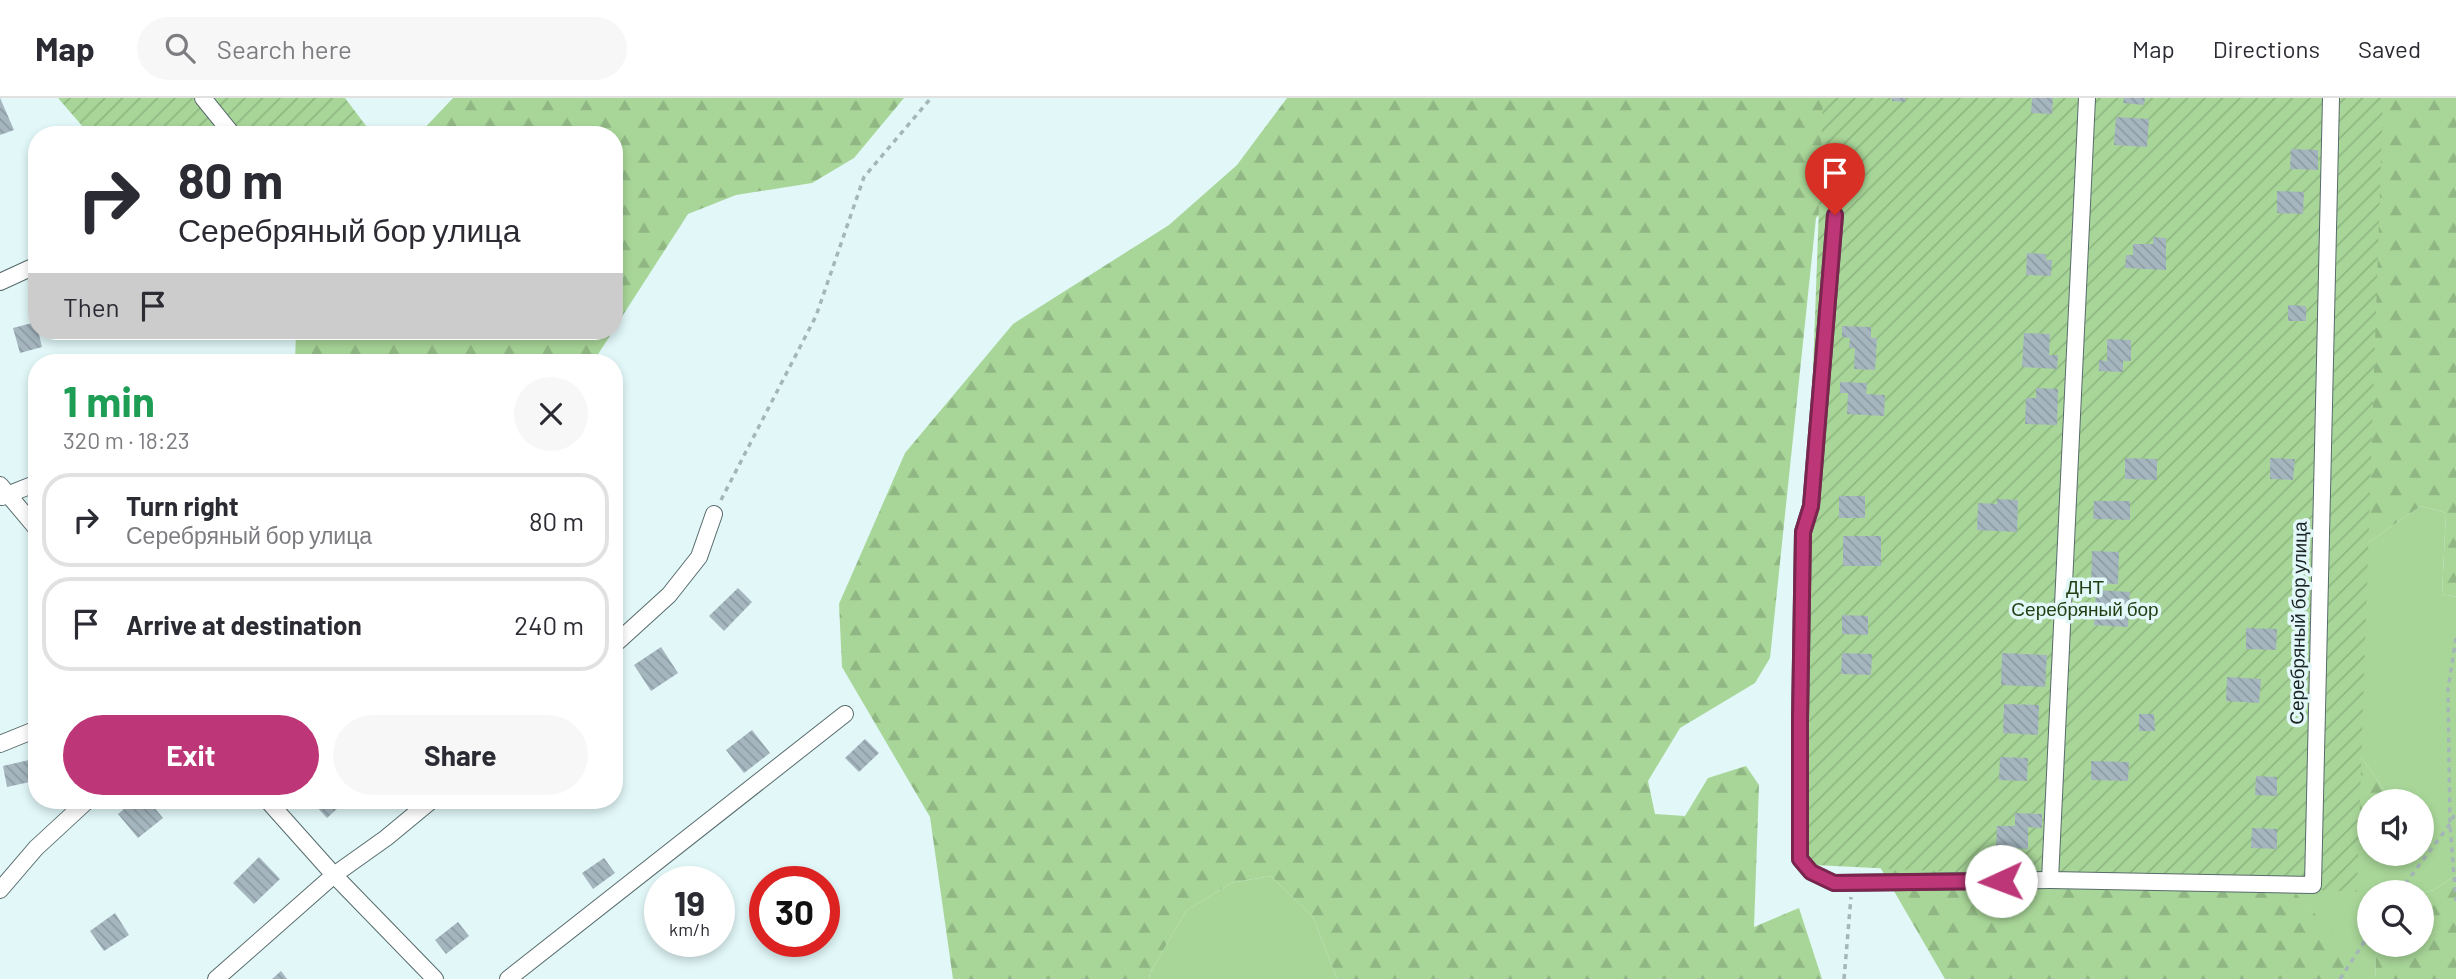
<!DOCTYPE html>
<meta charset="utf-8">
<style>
:root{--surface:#fff;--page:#f7f7f7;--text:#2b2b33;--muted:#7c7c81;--line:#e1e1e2;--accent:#bd3778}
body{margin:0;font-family:Barlow,sans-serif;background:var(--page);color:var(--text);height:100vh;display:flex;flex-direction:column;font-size:26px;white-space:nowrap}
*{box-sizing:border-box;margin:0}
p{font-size:23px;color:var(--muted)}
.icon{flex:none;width:38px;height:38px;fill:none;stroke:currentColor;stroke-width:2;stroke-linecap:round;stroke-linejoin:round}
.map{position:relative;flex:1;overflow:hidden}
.details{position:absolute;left:28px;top:256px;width:595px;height:455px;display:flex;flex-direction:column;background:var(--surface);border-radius:28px;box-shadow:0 4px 10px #0003}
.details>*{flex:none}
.top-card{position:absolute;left:28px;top:28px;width:595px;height:214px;border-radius:28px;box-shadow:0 4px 10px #0003;background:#fff;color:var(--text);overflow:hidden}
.tools{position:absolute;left:2357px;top:691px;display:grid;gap:14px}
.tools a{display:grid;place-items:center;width:77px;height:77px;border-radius:50%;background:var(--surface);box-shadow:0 4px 10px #0003;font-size:35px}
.speed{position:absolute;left:644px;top:768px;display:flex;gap:14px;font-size:35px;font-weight:700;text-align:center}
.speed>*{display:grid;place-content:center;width:91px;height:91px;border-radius:50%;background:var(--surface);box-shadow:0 4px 10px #0003;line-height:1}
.speed small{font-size:18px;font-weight:400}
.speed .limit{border:10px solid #d22;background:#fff;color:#111}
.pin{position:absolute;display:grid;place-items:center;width:60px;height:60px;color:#fff;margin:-72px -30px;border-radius:50% 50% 50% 0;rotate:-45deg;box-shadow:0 0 7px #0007}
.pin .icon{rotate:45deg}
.me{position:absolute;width:77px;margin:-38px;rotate:268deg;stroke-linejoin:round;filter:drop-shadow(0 0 5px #0008)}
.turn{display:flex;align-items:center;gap:24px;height:147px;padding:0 35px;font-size:32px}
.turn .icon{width:91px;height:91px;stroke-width:2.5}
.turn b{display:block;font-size:49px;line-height:60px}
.then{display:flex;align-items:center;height:66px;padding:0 35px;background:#0003;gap:14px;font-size:26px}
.round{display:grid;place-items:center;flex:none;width:74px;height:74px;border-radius:37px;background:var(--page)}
.head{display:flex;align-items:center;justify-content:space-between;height:119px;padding:0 35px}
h1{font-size:42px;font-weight:700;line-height:52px;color:#1e9e55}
.button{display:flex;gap:14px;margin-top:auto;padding:14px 35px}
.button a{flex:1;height:80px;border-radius:42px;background:var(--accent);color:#fff;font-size:28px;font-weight:700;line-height:80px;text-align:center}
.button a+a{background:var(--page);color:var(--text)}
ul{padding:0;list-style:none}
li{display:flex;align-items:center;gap:21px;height:94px;margin:0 14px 10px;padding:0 21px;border:4px solid var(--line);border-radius:28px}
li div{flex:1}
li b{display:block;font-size:26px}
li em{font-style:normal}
header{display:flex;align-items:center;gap:42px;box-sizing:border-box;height:98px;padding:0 35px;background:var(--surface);border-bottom:2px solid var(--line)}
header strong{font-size:33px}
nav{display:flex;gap:38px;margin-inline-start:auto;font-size:24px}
.search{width:490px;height:63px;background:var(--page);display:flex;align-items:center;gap:18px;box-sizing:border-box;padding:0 24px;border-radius:38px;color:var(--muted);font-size:26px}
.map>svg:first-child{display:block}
</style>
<header>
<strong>Map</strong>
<div class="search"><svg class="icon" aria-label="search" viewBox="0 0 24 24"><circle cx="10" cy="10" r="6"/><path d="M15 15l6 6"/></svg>Search here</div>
<nav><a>Map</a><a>Directions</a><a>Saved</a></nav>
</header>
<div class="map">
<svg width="2456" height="881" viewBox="0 0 2456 881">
<defs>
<pattern id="forest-firs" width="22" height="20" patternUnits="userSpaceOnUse" patternTransform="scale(1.75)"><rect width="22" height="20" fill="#a8d698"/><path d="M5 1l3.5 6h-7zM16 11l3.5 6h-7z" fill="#90b783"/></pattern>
<pattern id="garden-furrows" width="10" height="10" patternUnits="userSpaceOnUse" patternTransform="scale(1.75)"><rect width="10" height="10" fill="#a8d698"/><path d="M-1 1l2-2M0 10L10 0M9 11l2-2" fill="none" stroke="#90b783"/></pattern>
<pattern id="building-back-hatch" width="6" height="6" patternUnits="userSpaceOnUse" patternTransform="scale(1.75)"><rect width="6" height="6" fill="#a5b6bf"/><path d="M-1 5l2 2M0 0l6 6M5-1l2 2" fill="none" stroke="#8d9ca4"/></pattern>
</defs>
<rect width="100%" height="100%" fill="#e1f7f8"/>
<g fill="#a8d698">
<path d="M2421 408 2446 415 2442 496 2456 499V777L2434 792 2422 795 2370 794V847H2383L2376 857 2375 881H2349L2332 835 2248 745 2293 645 2369 744 2370 756H2379L2381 759 2386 756H2422V704L2392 703 2350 643 2360 450Z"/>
<path d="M1271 778 1313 819 1337 881H1149L1150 875 1186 813 1231 785Z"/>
</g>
<g fill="url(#forest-firs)">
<path d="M453 0H904L854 60 812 85 736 97 688 116 614 231V37H418Z"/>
<path d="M1287 0H1926L1816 120 1770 560 1755 585 1680 630 1648 683 1655 716 1685 718 1708 680 1746 668 1759 687 1754 829 1799 810 1822 881H1337L1313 819 1271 778 1231 785 1186 813 1150 875 1149 881H953L930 719 842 569 839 506 905 355 1013 226 1169 127 1237 67Z"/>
<path d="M1990 0H2456V499L2442 496 2446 415 2421 408 2360 450 2350 643 2392 703 2370 704 2369 744 2293 644 2248 745 2333 835 2349 881H1945L1880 769Z"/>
<path d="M296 233H613L593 264H295Z"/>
<path d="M2456 777V881H2375L2376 857 2383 847H2422V795L2434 792Z"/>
</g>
<g fill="url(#garden-furrows)">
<path d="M58 0H345L373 37H90Z"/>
<path d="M1823 0H2383L2357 794 1795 766Z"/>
</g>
<g fill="url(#building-back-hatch)">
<path d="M0 0 14 32 0 37Z"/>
<path d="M1892 0H1905V4L1892 3Z"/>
<path d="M2032 0H2053L2052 16 2031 15Z"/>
<path d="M2124 0H2145L2144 7 2123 5Z"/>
<path d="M2116 19 2149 21 2147 49 2114 47Z"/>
<path d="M2291 51 2318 52V72L2290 71Z"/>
<path d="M2277 93 2304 94 2303 116 2277 115Z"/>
<path d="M2153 139 2166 140V172L2125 170 2126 157H2133V146H2153Z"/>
<path d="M2027 155 2046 156V162H2052L2051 178 2026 177Z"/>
<path d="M2288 207 2306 208V223H2288Z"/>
<path d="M36 224 42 249 20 255 13 230Z"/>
<path d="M1842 228 1871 229V240H1877L1875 272 1854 271 1855 250H1849L1850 240 1842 239Z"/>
<path d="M2024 235 2050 236 2049 257H2058L2057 271 2022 269Z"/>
<path d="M2107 241 2131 242V263H2123V274L2099 273V262L2107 263Z"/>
<path d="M1840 284 1867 285 1866 296 1885 297 1884 318 1847 316 1848 295H1840Z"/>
<path d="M2036 290 2058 291 2057 327 2025 326 2026 300H2036Z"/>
<path d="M2125 360 2157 361V382L2125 381Z"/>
<path d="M2270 360 2295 361 2293 382 2270 381Z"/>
<rect x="1839" y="398" width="26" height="22"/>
<path d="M1997 401 2018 402 2017 434 1977 432 1978 405 1997 406Z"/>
<path d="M2094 403H2130V422L2093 421Z"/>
<rect x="1843" y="438" width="38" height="30"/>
<path d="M2092 453 2119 454 2118 486 2091 485Z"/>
<path d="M738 490 752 504 724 533 709 518Z"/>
<path d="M2096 492 2130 494 2128 529 2094 527Z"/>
<path d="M1842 517 1868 518V537L1842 536Z"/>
<path d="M2246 530 2277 531 2276 552 2246 551Z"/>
<path d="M661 549 678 575 651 593 634 567Z"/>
<path d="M1842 555 1872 556 1871 577 1841 576Z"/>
<path d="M2002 555 2047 557 2045 589 2001 587Z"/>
<path d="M2227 579 2261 581 2259 605 2226 603Z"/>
<path d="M2004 606 2039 607 2038 637 2003 635Z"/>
<path d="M2139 616H2154L2155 633H2139Z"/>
<path d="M752 632 770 655 744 675 726 652Z"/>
<path d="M865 641 879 655 859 674 845 660Z"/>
<path d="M2000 659 2028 660 2027 683 1999 682Z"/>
<path d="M29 662 34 683 7 689 3 668Z"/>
<path d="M2091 663 2129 664 2128 683 2091 682Z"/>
<path d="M2256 678 2277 679V698L2255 697Z"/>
<path d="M135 702H148L163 720 138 740 118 716Z"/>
<path d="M319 702H347L327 720 314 706Z"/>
<path d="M2015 715 2042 716V730L2028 729V751L1996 749 1997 728H2015Z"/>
<path d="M2252 730 2277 731V751L2251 750Z"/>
<path d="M259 759 280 781 254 806 233 785Z"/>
<path d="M604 760 615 775 593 791 582 775Z"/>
<path d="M115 815 129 837 104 853 90 833Z"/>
<path d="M458 824 469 838 446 856 435 842Z"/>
<path d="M281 873 287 881H272Z"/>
</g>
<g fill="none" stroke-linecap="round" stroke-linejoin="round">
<g stroke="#586b6c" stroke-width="18">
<g id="minor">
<path d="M203 0 233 37"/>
<path d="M2087 0 2050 782 2313 787 2331 0"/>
<path d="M1835 117 1811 408 1803 434 1800 622V761L1811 774 1834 785 2050 782"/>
<path d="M0 184 37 167"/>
<path d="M0 387 37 431"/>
<path d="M2 399 37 385"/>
<path d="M614 547 669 497 699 459 714 416"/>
<path d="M0 646 37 631"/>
<path d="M267 702 334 777 435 881"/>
<path d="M0 792 36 750 88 702"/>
<path d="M216 881 334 777 386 740 432 702"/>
<path d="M508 881 845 616"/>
</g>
</g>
<g stroke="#a4b6b7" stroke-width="3.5" stroke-dasharray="5 5" stroke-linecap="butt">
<path d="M721 402 816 218 864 79 931 0"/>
<path d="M2456 540 2448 591 2450 726 2456 803"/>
<path d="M2399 794 2450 726 2456 713"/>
<path d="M1844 881 1851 799"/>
<path d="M2340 881 2370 835"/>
</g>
<use href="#minor" stroke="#fff" stroke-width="16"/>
</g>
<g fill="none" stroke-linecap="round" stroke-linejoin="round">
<g stroke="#7b244e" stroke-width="18">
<path id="route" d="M1835 117 1811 408 1803 434 1800 622V761L1811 774 1834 785 2001 783"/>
</g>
<use href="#route" stroke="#bd3778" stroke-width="12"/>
</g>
<g text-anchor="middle" stroke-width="7" stroke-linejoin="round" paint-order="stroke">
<g font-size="19" fill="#1f3e11" stroke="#e1f7f8">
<text x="2085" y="496">ДНТ<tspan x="2085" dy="22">Серебряный бор</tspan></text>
</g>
<g font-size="19" fill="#1a2222" stroke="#e1f7f8">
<text transform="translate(2298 525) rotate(-89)" y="7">Серебряный бор улица</text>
</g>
</g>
</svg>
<div class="tools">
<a><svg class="icon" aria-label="sound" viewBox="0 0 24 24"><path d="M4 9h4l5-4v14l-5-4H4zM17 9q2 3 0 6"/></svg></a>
<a><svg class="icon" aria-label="search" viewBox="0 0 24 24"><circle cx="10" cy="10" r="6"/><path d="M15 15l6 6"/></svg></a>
</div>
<div class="speed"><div>19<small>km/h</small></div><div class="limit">30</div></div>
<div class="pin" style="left:1835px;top:117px;background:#d93025"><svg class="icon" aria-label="arrive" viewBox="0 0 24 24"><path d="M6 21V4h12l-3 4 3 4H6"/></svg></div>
<svg class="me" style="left:2001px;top:783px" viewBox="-20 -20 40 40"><circle r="19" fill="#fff"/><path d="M0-13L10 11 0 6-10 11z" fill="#bd3778"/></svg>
<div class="top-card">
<div class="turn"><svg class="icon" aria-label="right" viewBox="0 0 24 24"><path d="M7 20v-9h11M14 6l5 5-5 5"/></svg><div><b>80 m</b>Серебряный бор улица</div></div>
<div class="then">Then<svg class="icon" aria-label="arrive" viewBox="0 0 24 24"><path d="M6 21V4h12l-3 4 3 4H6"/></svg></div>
</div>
<section class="details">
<div class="head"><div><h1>1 min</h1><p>320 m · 18:23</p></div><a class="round"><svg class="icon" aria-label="close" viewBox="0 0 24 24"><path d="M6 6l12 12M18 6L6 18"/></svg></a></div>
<ul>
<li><svg class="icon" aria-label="right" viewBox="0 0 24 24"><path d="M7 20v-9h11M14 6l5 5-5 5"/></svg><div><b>Turn right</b><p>Серебряный бор улица</p></div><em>80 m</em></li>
<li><svg class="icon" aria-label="arrive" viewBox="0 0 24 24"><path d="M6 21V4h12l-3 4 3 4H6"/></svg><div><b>Arrive at destination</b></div><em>240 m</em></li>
</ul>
<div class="button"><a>Exit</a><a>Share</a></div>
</section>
</div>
